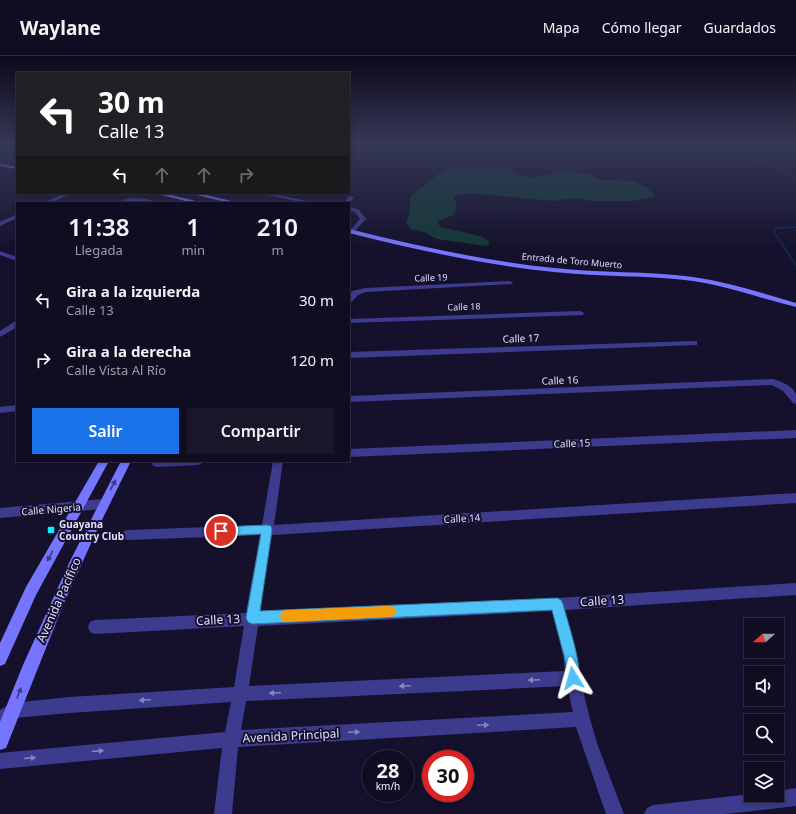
<!DOCTYPE html>
<html lang="es">
<meta charset="utf-8">
<style>
:root{--surface:#100d22;--page:#19162a;--text:#f1f3f6;--muted:#9c9ca5;--line:#302d40;--accent:#1a73e8}
body{margin:0;font-family:"Noto Sans",sans-serif;background:var(--page);color:var(--text);height:100vh;display:flex;flex-direction:column;font-size:15px;white-space:nowrap}
*{box-sizing:border-box;margin:0}
p{font-size:13px;color:var(--muted)}
.icon{flex:none;width:22px;height:22px;fill:none;stroke:currentColor;stroke-width:2;stroke-linecap:round;stroke-linejoin:round}
.map{position:relative;flex:1;overflow:hidden}
.drawer{position:absolute;left:16px;top:146px;width:334px;height:260px;display:flex;flex-direction:column;background:var(--surface);border-radius:0px;box-shadow:0 2px 6px #0003,0 0 0 1px var(--line)}
.drawer>*{flex:none}
.hud{position:absolute;left:16px;top:16px;width:334px;height:122px;border-radius:0px;box-shadow:0 2px 6px #0003,0 0 0 1px var(--line);background:#202124;color:#fff;overflow:hidden}
.needle{width:26px;rotate:249deg}
.buttons{position:absolute;left:744px;top:562px;display:grid;gap:8px}
.buttons a{display:grid;place-items:center;width:40px;height:40px;border-radius:0px;background:var(--surface);box-shadow:0 2px 6px #0003,0 0 0 1px var(--line);font-size:20px}
.speed{position:absolute;left:362px;top:694px;display:flex;gap:8px;font-size:20px;font-weight:700;text-align:center}
.speed>*{display:grid;place-content:center;width:52px;height:52px;border-radius:50%;background:var(--surface);box-shadow:0 2px 6px #0003,0 0 0 1px var(--line);line-height:1}
.speed small{font-size:10px;font-weight:400}
.speed .limit{border:6px solid #d22;background:#fff;color:#111}
.pin{position:absolute;display:grid;place-items:center;width:34px;height:34px;color:#fff;margin:-17px;border:2px solid #fff;border-radius:50%;box-shadow:0 1px 4px #0007}
.me{position:absolute;width:44px;margin:-22px;rotate:352deg;stroke-linejoin:round;filter:drop-shadow(0 0 3px #0008)}
.turn{display:flex;align-items:center;gap:14px;height:84px;padding:0 16px;font-size:18px}
.turn .icon{width:52px;height:52px;stroke-width:2.5}
.turn b{display:block;font-size:28px;line-height:34px}
.lanes{display:flex;align-items:center;height:38px;padding:0 16px;background:#0003;justify-content:center;gap:20px;direction:ltr}
.lanes .off{opacity:.35}
.eta{display:flex;justify-content:space-evenly;align-items:center;height:68px;text-align:center}
.eta b{font-size:24px;font-weight:600;line-height:28px}
.cta{display:flex;gap:8px;margin-top:auto;padding:8px 16px}
.cta a{flex:1;height:46px;border-radius:0px;background:var(--accent);color:#fff;font-size:16px;font-weight:600;line-height:46px;text-align:center}
.cta a+a{background:var(--page);color:var(--text)}
ul{padding:0;list-style:none}
li{display:flex;align-items:center;gap:12px;height:60px;padding:0 16px}
li div{flex:1}
li b{display:block;font-size:15px}
li em{font-style:normal}
header{display:flex;align-items:center;gap:24px;box-sizing:border-box;height:56px;padding:0 20px;background:var(--surface);border-bottom:1px solid var(--line)}
header strong{font-size:19px}
nav{display:flex;gap:22px;margin-inline-start:auto;font-size:14px}
.map>svg:first-child{display:block}
</style>
<header>
<strong>Waylane</strong>
<nav><a>Mapa</a><a>Cómo llegar</a><a>Guardados</a></nav>
</header>
<div class="map">
<svg width="796" height="758" viewBox="0 0 796 758">
<rect width="100%" height="100%" fill="#15112d"/>
<path fill="#143835" d="M505 112 510 113 516 118 526 121H537L565 115 588 118 602 124 632 125 649 133 655 139 653 141 629 145H596L575 142 553 145 471 137 455 140 454 142C458 149 457 152 454 159L438 165V168L441 171 480 180 489 185V189L485 190 437 183 424 176 411 173 406 167 410 156V141L445 113Z"/>
<g fill="none" stroke-linecap="round" stroke-linejoin="round">
<path stroke="#0c2752" stroke-width="1.5" d="M723 87 740 99 775 109 796 123"/>
<path stroke="#0c2752" stroke-width="2" d="M796 171 777 172 774 176 796 209"/>
<g fill="#3c3b8d" fill-rule="evenodd">
<path d="M65 137H72L51 147H44Z"/>
<path d="M258 137H269L316 147H305Z"/>
<path d="M349 140 354 141 349 148 344 147Z"/>
<path d="M131 142 147 143 160 147 136 145 112 147Z"/>
<path d="M349 150 359 154 366 163 352 178 349 176 360 163 355 156 349 154Z"/>
<path d="M17 158V162L0 170V166Z"/>
<path d="M0 195 17 201V205L0 199Z"/>
<path d="M510 225 513 227 512 228 366 236 358 239 352 246H349V239L352 235 366 232Z"/>
<path d="M580 255 584 257 583 259 349 267V263Z"/>
<path d="M14 266H17V271L0 281V275Z"/>
<path d="M694 285H697V289L349 302V296Z"/>
<path d="M773 323C780 325 793 330 796 338 796 340 796 345 796 348L793 347 783 335 772 329 349 346V340Z"/>
<path d="M17 349V355L0 357V351Z"/>
<path d="M796 374V382L349 401V393Z"/>
<path d="M153 405H202L201 408 197 409 157 411 153 410 152 407Z"/>
<path d="M273 405H283L274 469 796 437V447L272 479 260 556 557 542 796 527V539L565 554 577 599 580 622 590 663 598 690 624 758H606L576 671 238 691 232 758H214L222 692 0 713V697L225 676 231 646 69 657 15 662 0 671V654L12 647 69 641 234 631 244 570 95 578 90 576 88 571 90 566 95 564 246 557 260 479 128 484 124 483 122 479 124 475 128 474 262 469ZM552 555 563 599 565 615 249 630 258 570ZM567 630 573 656 241 674 246 645Z"/>
<path d="M103 443 107 445 109 448 107 451 103 453 0 462V452Z"/>
<path d="M796 732V750L726 758H644L647 752 653 749 751 738V739H777V735Z"/>
</g>
<g fill="#7575ff" fill-rule="evenodd">
<path d="M0 108 17 111V113L0 110Z"/>
<path d="M153 137H163L204 147H194Z"/>
<path d="M188 137H198L240 147H230Z"/>
<path d="M349 173C417 190 485 205 554 212 600 217 647 215 693 221 728 226 762 237 796 247V251C762 243 728 230 693 225 647 219 600 221 554 216 485 209 417 194 349 177Z"/>
<path d="M99 405H109L36 539 5 608 0 610V587L26 531Z"/>
<path d="M121 405H131L97 474 64 547 6 692 0 694V666L23 609 70 505Z"/>
</g>
</g>
<defs><path id="oneway-solid" d="M-6-.8H1V-3.2L6.5 0L1 3.2V.8H-6Z"/></defs>
<g fill="#3b3981">
<use href="#oneway-solid" transform="translate(113 429) rotate(-62)"/>
<use href="#oneway-solid" transform="translate(50 500) rotate(118)"/>
<use href="#oneway-solid" transform="translate(19 637) rotate(-69)"/>
</g>
<g fill="#8684c0">
<use href="#oneway-solid" transform="translate(534 624) rotate(177)"/>
<use href="#oneway-solid" transform="translate(405 630) rotate(177)"/>
<use href="#oneway-solid" transform="translate(275 637) rotate(177)"/>
<use href="#oneway-solid" transform="translate(145 644) rotate(176)"/>
<use href="#oneway-solid" transform="translate(483 669) rotate(-3)"/>
<use href="#oneway-solid" transform="translate(354 676) rotate(-3)"/>
<use href="#oneway-solid" transform="translate(98 695) rotate(-5)"/>
<use href="#oneway-solid" transform="translate(30 702) rotate(-5)"/>
</g>
<linearGradient id="sky" x2="0" y2="1"><stop stop-color="#0c0919"/><stop offset="0.45" stop-color="#353857"/><stop offset="1" stop-color="#353857" stop-opacity="0"/></linearGradient>
<rect width="796" height="193" fill="url(#sky)"/>
<path fill="#4fc3f7" stroke="#337fa1" d="M267 469 271 470 272 474 260 555 557 542 561 544 563 548C567 565 584 613 578 627L573 629 569 627 564 599 552 554 252 568 248 566 246 562 261 478 221 480 217 478 215 475 217 472 221 471Z"/>
<path fill="#f59e0b" d="M390 550 394 551 396 555 394 560 390 561 286 566 282 565 280 560 282 556 286 554Z"/>
<rect fill="#0aedff" stroke="#15112d" stroke-width="1.5" x="47" y="470" width="8" height="8" rx="2"/>
<g text-anchor="middle" stroke-width="4" stroke-linejoin="round" paint-order="stroke">
<g font-size="9" fill="#e1deff" stroke="#15112d">
<text transform="translate(572 205) rotate(5)" y="3">Entrada de Toro Muerto</text>
<text transform="translate(431 222) rotate(-2)" y="3">Calle 19</text>
<text transform="translate(464 251) rotate(-2)" y="3">Calle 18</text>
</g>
<g font-size="10" fill="#e1deff" stroke="#15112d">
<text transform="translate(521 282) rotate(-2)" y="4">Calle 17</text>
<text transform="translate(560 324) rotate(-2)" y="4">Calle 16</text>
<text transform="translate(572 387) rotate(-2)" y="4">Calle 15</text>
<text transform="translate(51 453) rotate(-5)" y="4">Calle Nigeria</text>
<text transform="translate(462 462) rotate(-3)" y="4">Calle 14</text>
</g>
<g font-size="10" font-weight="bold" fill="#e1deff" stroke="#15112d" text-anchor="start">
<text x="59" y="472">Guayana<tspan x="59" dy="12">Country Club</tspan></text>
</g>
<g font-size="12" fill="#e1deff" stroke="#15112d">
<text transform="translate(59 544) rotate(-66)" y="4">Avenida Pacífico</text>
<text transform="translate(602 545) rotate(-4)" y="4">Calle 13</text>
<text transform="translate(218 564) rotate(-3)" y="4">Calle 13</text>
<text transform="translate(291 680) rotate(-3)" y="4">Avenida Principal</text>
</g>
</g>
</svg>
<div class="buttons">
<a><svg class="needle" viewBox="-14 -14 28 28"><path d="M0-13l5 13h-10z" fill="#e53935"/><path d="M0 13l5-13h-10z" fill="#9c9ca5"/></svg></a>
<a><svg class="icon" aria-label="sound" viewBox="0 0 24 24"><path d="M4 9h4l5-4v14l-5-4H4zM17 9q2 3 0 6"/></svg></a>
<a><svg class="icon" aria-label="search" viewBox="0 0 24 24"><circle cx="10" cy="10" r="6"/><path d="M15 15l6 6"/></svg></a>
<a><svg class="icon" aria-label="layers" viewBox="0 0 24 24"><path d="M12 4l9 5-9 5-9-5zM3 14l9 5 9-5"/></svg></a>
</div>
<div class="speed"><div>28<small>km/h</small></div><div class="limit">30</div></div>
<div class="pin" style="left:221px;top:475px;background:#d93025"><svg class="icon" aria-label="arrive" viewBox="0 0 24 24"><path d="M6 21V4h12l-3 4 3 4H6"/></svg></div>
<svg class="me" style="left:573px;top:622px" viewBox="-20 -20 40 40"><path d="M0-17L14 15 0 8-14 15z" fill="#4fc3f7" stroke="#fff" stroke-width="4"/></svg>
<div class="hud">
<div class="turn"><svg class="icon" aria-label="left" viewBox="0 0 24 24"><path d="M17 20v-9H6M10 6l-5 5 5 5"/></svg><div><b>30 m</b>Calle 13</div></div>
<div class="lanes"><svg class="icon" aria-label="left" viewBox="0 0 24 24"><path d="M17 20v-9H6M10 6l-5 5 5 5"/></svg><svg class="icon off" aria-label="ahead" viewBox="0 0 24 24"><path d="M12 20V5M6 11l6-6 6 6"/></svg><svg class="icon off" aria-label="ahead" viewBox="0 0 24 24"><path d="M12 20V5M6 11l6-6 6 6"/></svg><svg class="icon off" aria-label="right" viewBox="0 0 24 24"><path d="M7 20v-9h11M14 6l5 5-5 5"/></svg></div>
</div>
<section class="drawer">
<div class="eta">
<div><b>11:38</b><p>Llegada</p></div>
<div><b>1</b><p>min</p></div>
<div><b>210</b><p>m</p></div>
</div>
<ul>
<li><svg class="icon" aria-label="left" viewBox="0 0 24 24"><path d="M17 20v-9H6M10 6l-5 5 5 5"/></svg><div><b>Gira a la izquierda</b><p>Calle 13</p></div><em>30 m</em></li>
<li><svg class="icon" aria-label="right" viewBox="0 0 24 24"><path d="M7 20v-9h11M14 6l5 5-5 5"/></svg><div><b>Gira a la derecha</b><p>Calle Vista Al Río</p></div><em>120 m</em></li>
</ul>
<div class="cta"><a>Salir</a><a>Compartir</a></div>
</section>
</div>
